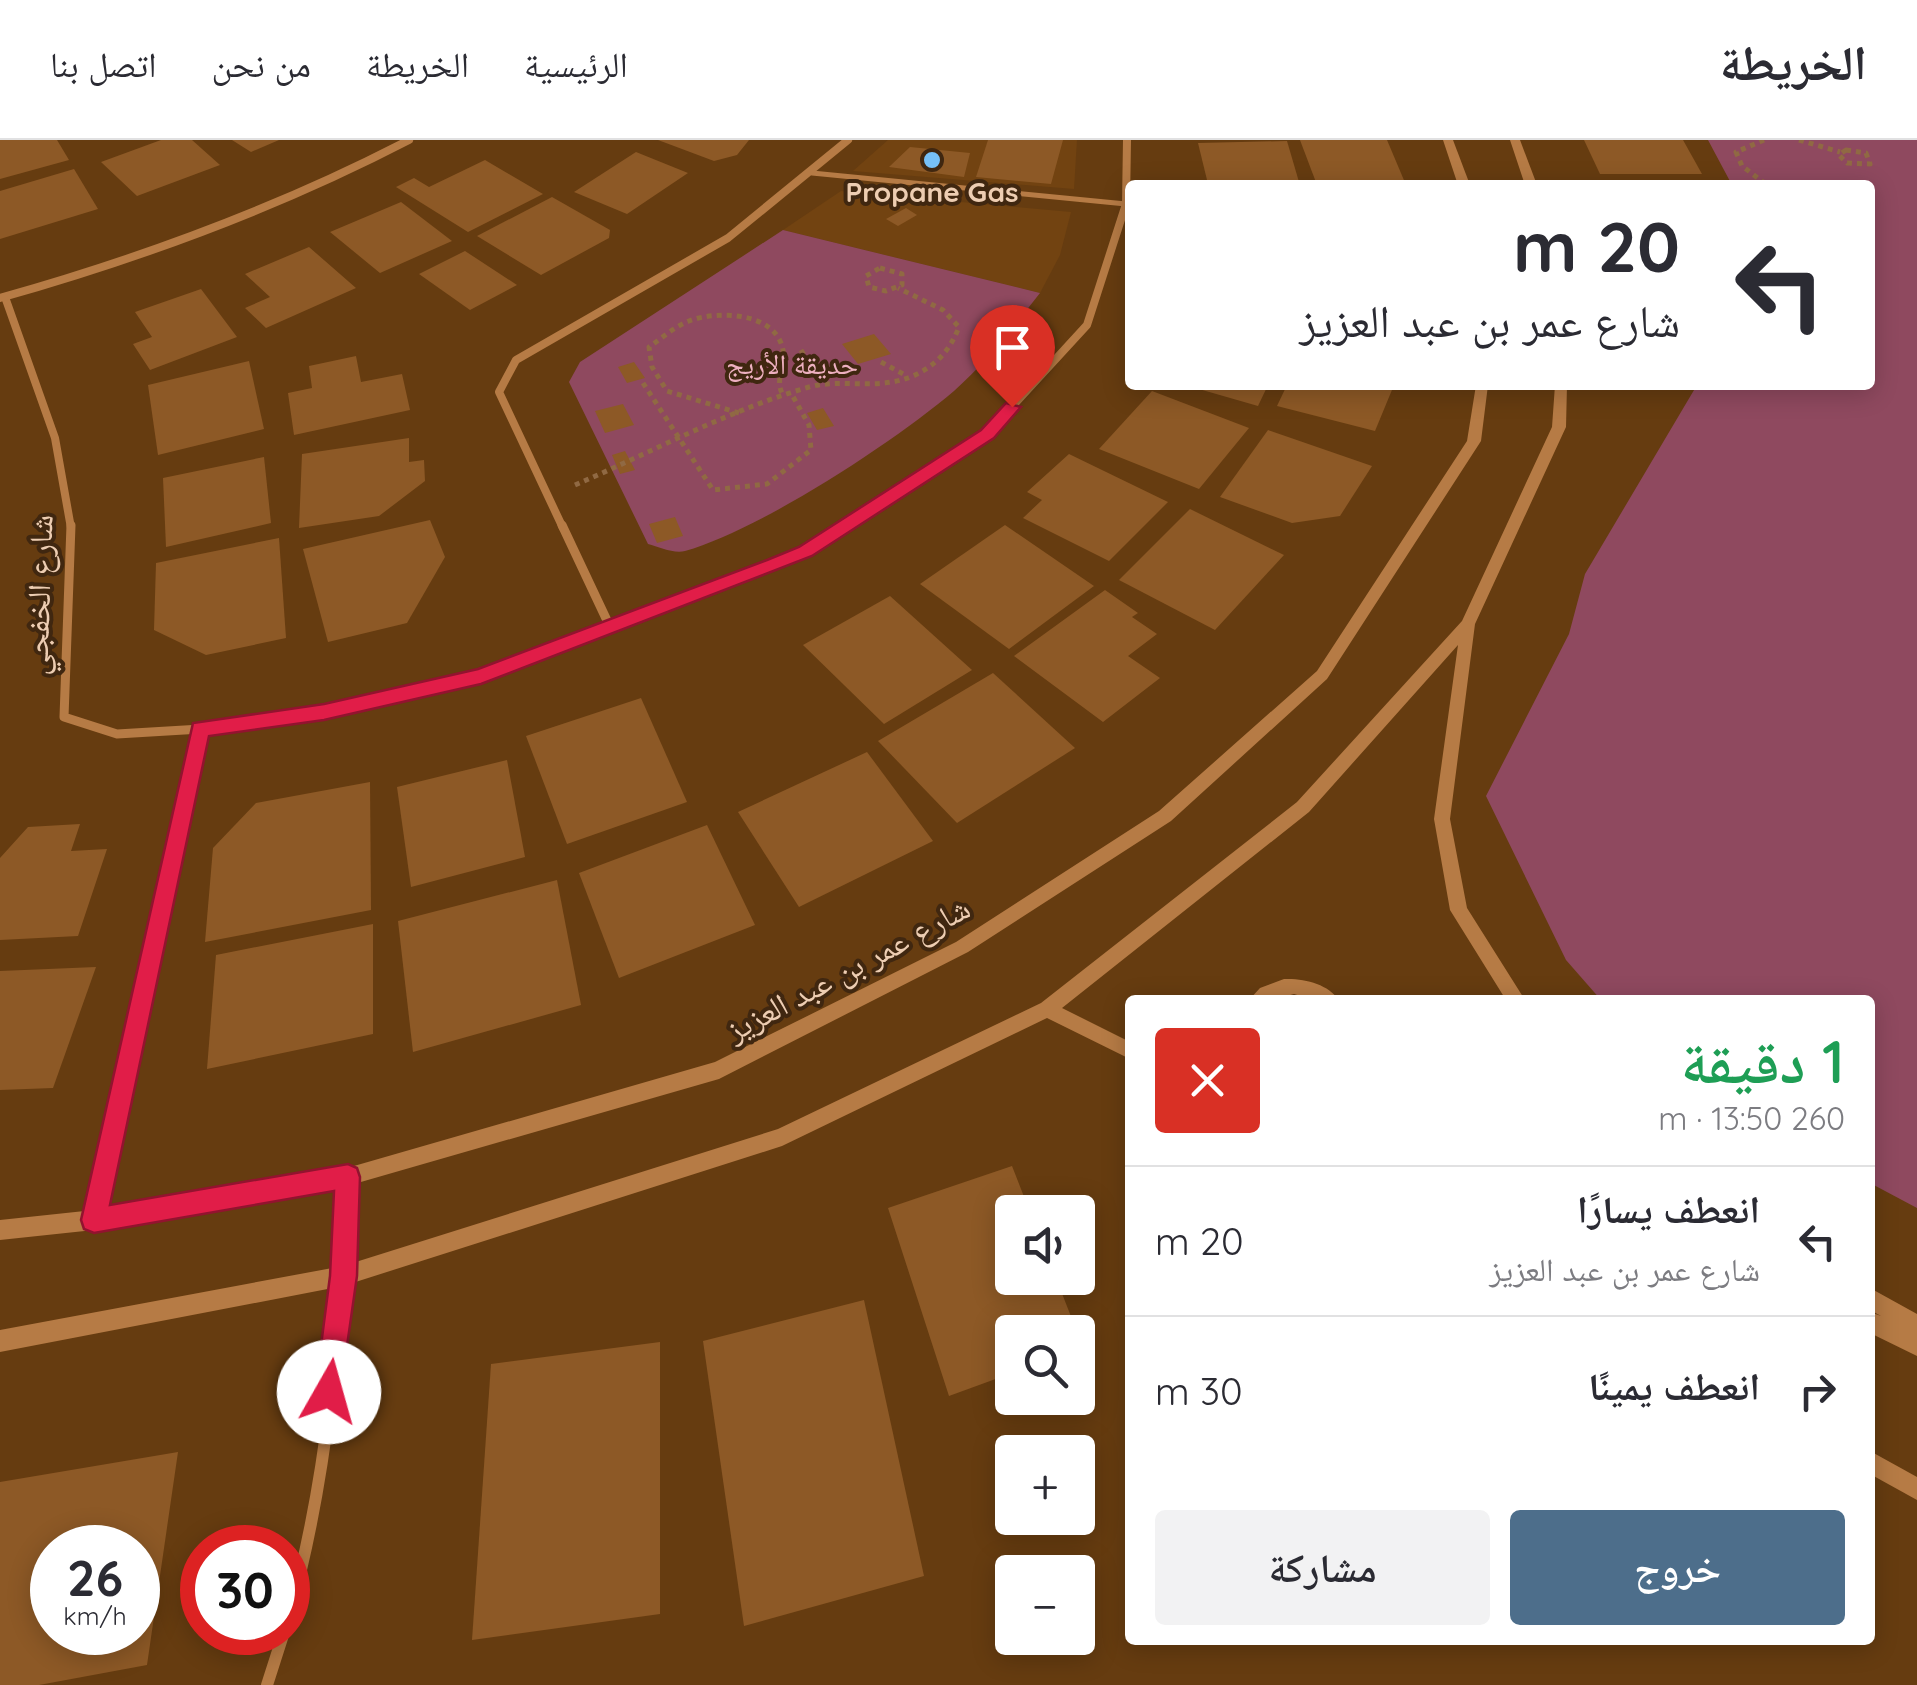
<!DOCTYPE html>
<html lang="ar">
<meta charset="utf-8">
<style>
:root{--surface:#fff;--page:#f2f2f3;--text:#2b2b33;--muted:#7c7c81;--line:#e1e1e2;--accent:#4d6e8b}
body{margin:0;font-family:Quicksand,"Noto Naskh Arabic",sans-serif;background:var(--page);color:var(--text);direction:rtl;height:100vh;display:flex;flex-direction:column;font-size:38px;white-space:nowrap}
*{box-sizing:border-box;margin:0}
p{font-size:32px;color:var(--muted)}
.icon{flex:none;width:55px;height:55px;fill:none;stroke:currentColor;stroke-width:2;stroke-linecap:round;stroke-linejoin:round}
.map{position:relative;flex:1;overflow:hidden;direction:ltr}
.details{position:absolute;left:1125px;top:855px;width:750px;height:650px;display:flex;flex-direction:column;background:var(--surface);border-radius:10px;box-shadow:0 5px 25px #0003;direction:rtl}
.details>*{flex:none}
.banner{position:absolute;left:1125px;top:40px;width:750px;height:210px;border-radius:10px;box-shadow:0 5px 25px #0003;direction:rtl;background:#fff;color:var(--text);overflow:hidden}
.fabs{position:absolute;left:995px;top:1055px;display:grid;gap:20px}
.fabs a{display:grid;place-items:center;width:100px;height:100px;border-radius:10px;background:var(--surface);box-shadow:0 5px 25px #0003;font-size:50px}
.speed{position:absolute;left:30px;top:1385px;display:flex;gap:20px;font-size:50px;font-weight:700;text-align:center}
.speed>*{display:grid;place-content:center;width:130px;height:130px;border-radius:50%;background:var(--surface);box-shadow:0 5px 25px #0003;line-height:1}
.speed small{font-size:25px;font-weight:400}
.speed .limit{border:15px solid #d22;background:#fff;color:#111}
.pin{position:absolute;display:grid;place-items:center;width:85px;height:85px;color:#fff;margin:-102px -42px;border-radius:50% 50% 50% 0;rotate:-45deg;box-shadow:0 0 10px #0007}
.pin .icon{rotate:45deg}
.me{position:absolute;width:110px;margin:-55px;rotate:7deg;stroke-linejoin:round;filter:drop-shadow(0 0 8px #0008)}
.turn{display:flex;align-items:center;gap:35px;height:210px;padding:0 30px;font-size:45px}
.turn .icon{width:130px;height:130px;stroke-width:2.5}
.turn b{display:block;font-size:70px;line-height:85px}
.round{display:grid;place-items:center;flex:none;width:105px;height:105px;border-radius:10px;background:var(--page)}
.head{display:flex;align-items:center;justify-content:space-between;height:170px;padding:0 30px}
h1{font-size:60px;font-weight:600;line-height:75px;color:#1e9e55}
.button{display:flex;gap:20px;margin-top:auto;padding:20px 30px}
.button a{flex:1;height:115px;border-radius:10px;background:var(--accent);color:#fff;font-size:40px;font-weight:600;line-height:115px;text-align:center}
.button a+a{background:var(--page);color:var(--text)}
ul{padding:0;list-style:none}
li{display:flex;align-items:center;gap:30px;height:150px;padding:0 30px;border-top:2px solid var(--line)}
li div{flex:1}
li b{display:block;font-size:38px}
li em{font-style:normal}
header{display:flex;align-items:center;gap:60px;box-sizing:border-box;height:140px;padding:0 50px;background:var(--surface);border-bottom:2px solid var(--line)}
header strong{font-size:48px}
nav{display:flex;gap:55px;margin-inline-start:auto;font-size:35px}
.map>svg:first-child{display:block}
</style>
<header>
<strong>الخريطة</strong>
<nav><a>الرئيسية</a><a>الخريطة</a><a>من نحن</a><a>اتصل بنا</a></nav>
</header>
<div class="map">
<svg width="1917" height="1545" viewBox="0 0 1917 1545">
<rect width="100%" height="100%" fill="#663c10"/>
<g fill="#724311">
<path d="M888 0H1077L1074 49 853 31Z"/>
<path d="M841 51 1071 72 1060 115 1040 153 783 90Z"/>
</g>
<g fill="#8f495f">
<path d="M1708 0H1917V1068L1870 1043V860H1601L1566 820 1486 656 1569 494 1585 434 1697 245H1870V45H1732Z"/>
<path d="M783 90 1040 153C1013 187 987 222 954 251 894 302 760 390 685 411 674 414 659 407 648 404L569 242 580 222Z"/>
</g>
<g fill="#8d5926" fill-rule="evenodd">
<path d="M0 0H57L69 20 0 39Z"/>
<path d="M161 0H192L220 25 137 56 101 22Z"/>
<path d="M232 0H279L251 12Z"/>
<path d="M658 0H749L737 15 714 21Z"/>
<path d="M988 0H1063L1051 44 976 37Z"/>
<path d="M1300 0H1387L1406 45H1317Z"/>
<path d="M1584 0H1683L1702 34H1600Z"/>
<path d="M1287 1 1299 42 1208 44 1198 3Z"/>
<path d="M910 7 970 13 964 37 889 27Z"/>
<path d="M636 12 688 33 627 74 574 52Z"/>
<path d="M485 20 543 54 468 92 396 47 414 38 429 47Z"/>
<path d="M74 29 98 69 0 99V51Z"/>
<path d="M552 57 610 90 609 98 541 135 477 96Z"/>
<path d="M401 62 452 101 380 133 330 92Z"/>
<path d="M906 68 917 75 898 86 886 79Z"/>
<path d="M309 107 356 148 266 188 245 168 270 157 245 134Z"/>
<path d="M465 111 517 145 470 170 419 134Z"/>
<path d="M201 149 237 197 150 230 133 204 152 197 135 172Z"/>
<path d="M874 194 891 214 858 224 842 204Z"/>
<path d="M356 216 361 242 402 234 410 270 294 295 288 253 312 248 309 226Z"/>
<path d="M249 221 264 289 158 315 148 245Z"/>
<path d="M634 222 645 238 627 243 618 227Z"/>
<path d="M1185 245H1268L1258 266Z"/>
<path d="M1287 245H1394L1375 291 1277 266Z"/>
<path d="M1152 251 1249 288 1199 349 1099 309Z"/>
<path d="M623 264 634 285 605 293 595 271Z"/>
<path d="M823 268 834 286 817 290 807 273Z"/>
<path d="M1268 290 1372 326 1340 376 1292 383 1220 357Z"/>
<path d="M409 298V322L424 320 425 341 379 376 299 388 302 314Z"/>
<path d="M625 311 635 330 620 334 612 315Z"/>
<path d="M1069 314 1168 362 1109 421 1023 378 1042 360 1027 352Z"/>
<path d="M264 317 271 383 166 407 163 338Z"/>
<path d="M1190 369 1284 415 1215 490 1119 440Z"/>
<path d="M675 377 683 396 657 403 649 384Z"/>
<path d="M430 380 445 417 407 483 328 502 303 409Z"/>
<path d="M1005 385 1094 446 1009 509 920 444Z"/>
<path d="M279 398 286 498 206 515 154 490 156 423Z"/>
<path d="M1105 450 1138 473 1132 477 1157 494 1128 516 1160 538 1103 582 1014 516Z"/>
<path d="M890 456 972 530 884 584 803 505Z"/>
<path d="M993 533 1075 608 957 683 878 601Z"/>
<path d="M641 558 687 662 567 704 526 596Z"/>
<path d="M867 612 933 701 799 767 738 672Z"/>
<path d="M507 620 525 717 411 747 397 647Z"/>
<path d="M370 642 371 770 205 802 213 708 256 663Z"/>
<path d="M80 684 71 711 107 709 78 796 0 800V718L28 687Z"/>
<path d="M707 685 755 785 619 838 579 733Z"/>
<path d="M557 740 581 865 413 912 398 781Z"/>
<path d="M373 784V894L207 929 216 815Z"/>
<path d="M96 827 53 948 0 950V831Z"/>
<path d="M1012 1026 1030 1072H1012V1138H1056L1077 1192H1012V1233L949 1256 888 1068Z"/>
<path d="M864 1160 924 1436 744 1486 703 1201Z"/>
<path d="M660 1202V1474L472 1500 491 1224Z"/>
<path d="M178 1312 147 1525 39 1545H0V1342ZM52 1408H138V1492H52Z"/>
</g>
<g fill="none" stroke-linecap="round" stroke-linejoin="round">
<g stroke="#906943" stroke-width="5" stroke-dasharray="5 5" stroke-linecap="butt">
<path d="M1764 0 1736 12 1742 26 1767 45"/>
<path d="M1799 0 1840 12"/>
<path d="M1846 10 1866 13 1870 24 1847 23 1839 15Z"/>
<path d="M880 128 902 134V145L886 151 869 147 866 136Z"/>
<path d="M801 210 821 243"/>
<path d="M881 222 907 236"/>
<path d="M643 243 713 350 767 344 811 310 809 285 791 253"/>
<path d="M739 273 667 251 652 227 649 207C662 198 674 187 689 181 718 170 776 172 783 210 786 228 774 239 783 255"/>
<path d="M575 345C652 312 729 270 809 247 843 238 877 251 913 236 937 225 950 210 959 187L943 170 898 148"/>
</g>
<path stroke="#b67b45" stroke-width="5" d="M812 33 1126 64"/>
<path stroke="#b67b45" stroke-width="8" d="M135 891 201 589"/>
<path stroke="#b67b45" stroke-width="9" d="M95 1076 136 888"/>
<g stroke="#b67b45" stroke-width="8">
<path d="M5 157 55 298 71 388"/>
<path d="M0 158C142 118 278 68 409 0"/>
<path d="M563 388 499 252 516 220 728 98 848 0"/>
<path d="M844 388 987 294 1087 185 1126 64 1127 0"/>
</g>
<g stroke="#b67b45" stroke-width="9">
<path d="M71 385 64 577 117 594 201 589 324 572 481 536 806 412 847 385"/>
<path d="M562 385 611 489"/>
</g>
<g stroke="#b67b45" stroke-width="12">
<path d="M288 1480C329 1335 340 1187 347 1037"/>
<path d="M267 1545 284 1492"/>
</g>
<g fill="#b67b45" fill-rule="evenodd">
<path d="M1443 0H1453L1470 45H1458Z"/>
<path d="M1510 0H1520L1537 45H1525Z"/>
<path d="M1476 245H1488L1481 301 1327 539 1171 681 968 812 719 939 347 1046 94 1090 0 1100V1080L94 1070 347 1028 715 922 956 802 1159 671 1317 531 1467 301Z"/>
<path d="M1555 245H1567L1566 287 1475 484 1450 679 1467 768 1525 860H1506L1450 770 1434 679 1458 505 1309 672 1062 868 1130 902V919L1047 878 782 1006 343 1146 0 1212V1190L343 1126 778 989 1041 863 1297 662 1462 481 1552 287Z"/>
<path d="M1284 839C1304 838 1328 844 1339 860H1314L1294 854 1272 860H1249L1260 848Z"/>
<path d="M1870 1148 1917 1174V1216L1870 1193V1172L1881 1176 1870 1170Z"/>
<path d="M1870 1311 1917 1337V1360L1870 1334Z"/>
</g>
</g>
<path fill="#e11d48" stroke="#92132f" stroke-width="2.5" d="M1006 263 1021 267 994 298 812 416 481 544 324 580 209 596 110 1065 348 1024 357 1028 360 1037 357 1136 339 1262 329 1267 319 1262 315 1252 330 1136 334 1051 94 1093 84 1089 81 1080 193 583 324 564 478 529 767 420 799 407 981 290Z"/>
<circle fill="#76c0f7" stroke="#402710" stroke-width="4" cx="932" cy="20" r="10"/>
<g text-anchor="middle" stroke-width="8" stroke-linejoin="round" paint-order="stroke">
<g font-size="28" font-weight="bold" fill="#edcdb2" stroke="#402710">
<text x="932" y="62">Propane Gas</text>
</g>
<g font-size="28" fill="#eeb0c0" stroke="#402710">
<text x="792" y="234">حديقة الأريج</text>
</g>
<g font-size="32" fill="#edcdb2" stroke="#402710">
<text transform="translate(39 455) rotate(-88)" y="11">شارع الخفجي</text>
<text transform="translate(848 829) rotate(-28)" y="11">شارع عمر بن عبد العزيز</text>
</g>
</g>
</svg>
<div class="fabs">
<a><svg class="icon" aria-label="sound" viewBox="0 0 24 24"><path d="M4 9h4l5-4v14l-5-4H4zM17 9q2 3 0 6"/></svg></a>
<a><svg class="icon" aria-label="search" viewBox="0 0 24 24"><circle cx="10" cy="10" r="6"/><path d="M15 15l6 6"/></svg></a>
<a>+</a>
<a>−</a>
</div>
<div class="speed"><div>26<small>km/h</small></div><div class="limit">30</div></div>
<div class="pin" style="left:1012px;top:267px;background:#d93025"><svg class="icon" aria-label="arrive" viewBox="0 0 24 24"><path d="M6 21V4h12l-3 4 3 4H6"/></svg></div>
<svg class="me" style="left:329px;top:1252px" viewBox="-20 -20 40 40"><circle r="19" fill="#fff"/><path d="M0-13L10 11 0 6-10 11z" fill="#e11d48"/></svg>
<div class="banner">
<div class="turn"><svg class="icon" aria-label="left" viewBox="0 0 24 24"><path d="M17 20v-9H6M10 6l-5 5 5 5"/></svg><div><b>20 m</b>شارع عمر بن عبد العزيز</div></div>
</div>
<section class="details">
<div class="head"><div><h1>1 دقيقة</h1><p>260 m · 13:50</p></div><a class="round" style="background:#d93025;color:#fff"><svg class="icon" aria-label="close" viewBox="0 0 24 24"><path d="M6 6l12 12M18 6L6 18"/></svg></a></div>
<ul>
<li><svg class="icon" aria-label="left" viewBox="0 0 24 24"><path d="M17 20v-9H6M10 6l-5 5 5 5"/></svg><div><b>انعطف يسارًا</b><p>شارع عمر بن عبد العزيز</p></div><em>20 m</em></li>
<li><svg class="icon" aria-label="right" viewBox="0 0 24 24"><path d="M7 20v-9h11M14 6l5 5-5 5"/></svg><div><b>انعطف يمينًا</b></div><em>30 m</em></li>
</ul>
<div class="button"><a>خروج</a><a>مشاركة</a></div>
</section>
</div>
